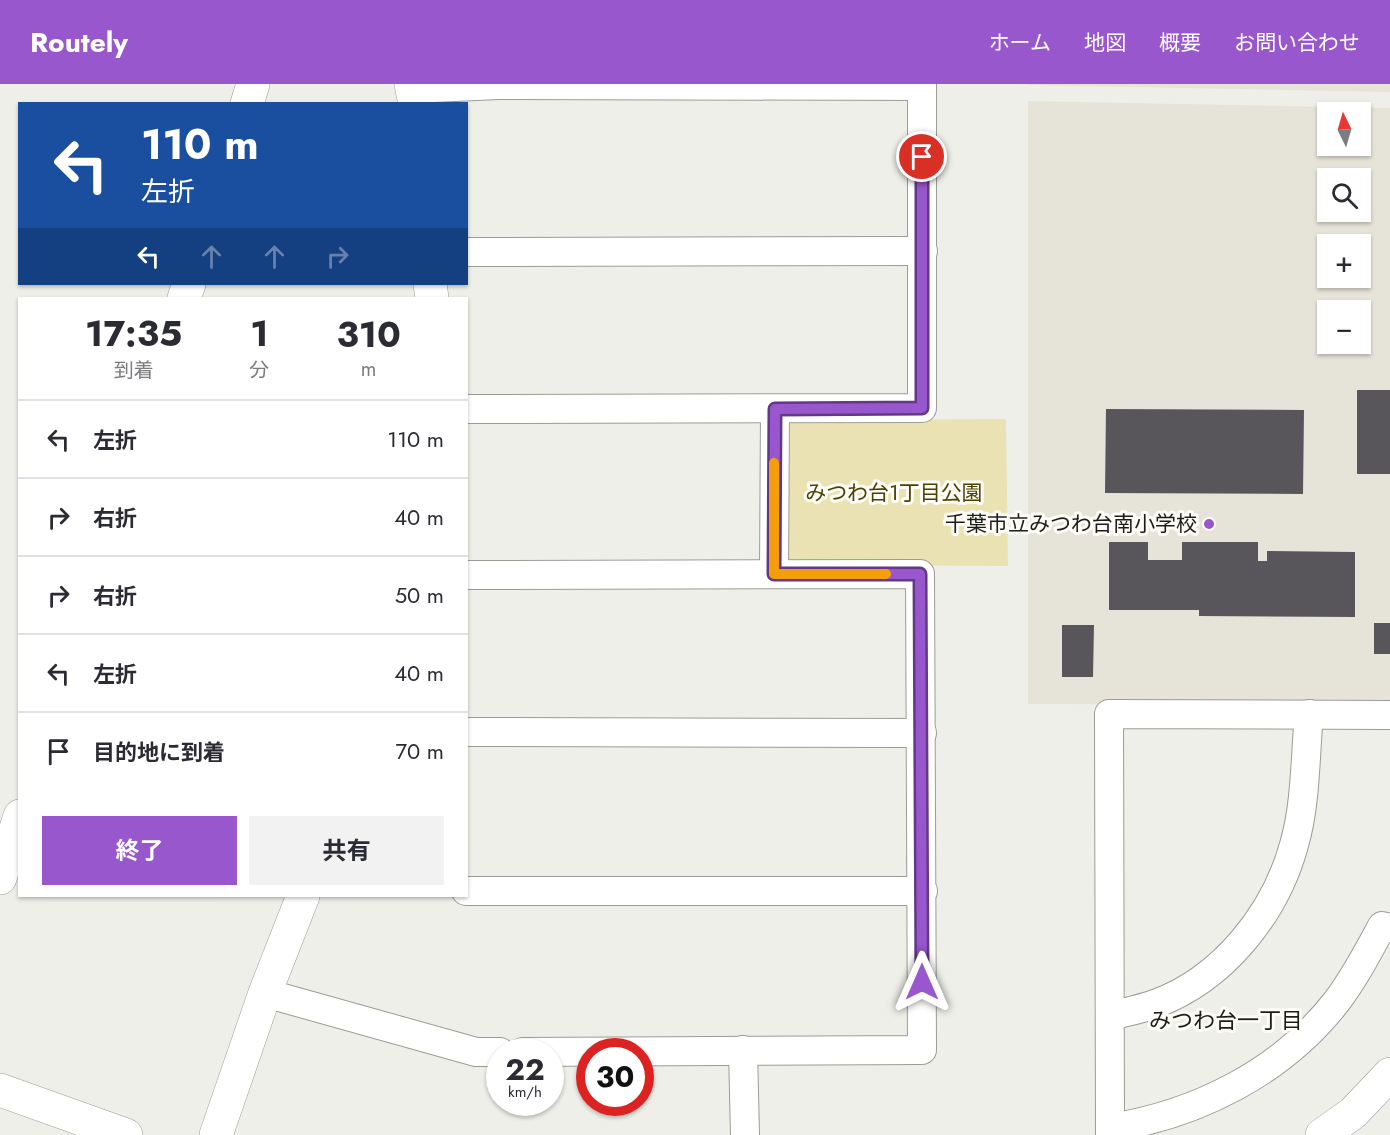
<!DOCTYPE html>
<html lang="ja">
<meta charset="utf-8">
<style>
:root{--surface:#fff;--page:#f2f2f3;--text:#2b2b33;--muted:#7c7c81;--line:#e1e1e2;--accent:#9857cc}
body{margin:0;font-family:Jost,"Noto Sans JP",sans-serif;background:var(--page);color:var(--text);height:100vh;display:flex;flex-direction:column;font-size:22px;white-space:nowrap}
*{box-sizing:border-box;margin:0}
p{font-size:20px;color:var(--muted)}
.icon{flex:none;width:33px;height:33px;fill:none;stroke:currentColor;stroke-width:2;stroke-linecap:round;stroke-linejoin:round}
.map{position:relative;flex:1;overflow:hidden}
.details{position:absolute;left:18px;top:213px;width:450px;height:600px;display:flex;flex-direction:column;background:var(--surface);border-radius:0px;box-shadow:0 2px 4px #0004}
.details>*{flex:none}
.hud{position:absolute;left:18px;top:18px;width:450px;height:183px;border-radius:0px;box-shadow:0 2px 4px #0004;background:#1a4fa0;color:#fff;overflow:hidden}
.needle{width:39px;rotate:355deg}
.tools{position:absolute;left:1317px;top:18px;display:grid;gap:12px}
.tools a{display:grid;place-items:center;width:54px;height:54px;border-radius:0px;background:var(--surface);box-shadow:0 2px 4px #0004;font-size:30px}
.speed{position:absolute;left:486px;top:954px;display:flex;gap:12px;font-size:30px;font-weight:700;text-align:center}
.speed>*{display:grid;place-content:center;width:78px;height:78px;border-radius:50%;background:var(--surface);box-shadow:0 2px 4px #0004;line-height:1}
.speed small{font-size:15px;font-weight:400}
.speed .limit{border:9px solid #d22;background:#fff;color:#111}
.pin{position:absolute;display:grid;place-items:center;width:51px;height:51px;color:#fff;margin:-26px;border:3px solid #fff;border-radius:50%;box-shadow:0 2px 6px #0007}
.me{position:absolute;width:66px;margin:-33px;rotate:0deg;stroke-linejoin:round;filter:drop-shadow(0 0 4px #0008)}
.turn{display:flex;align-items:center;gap:21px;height:126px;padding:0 24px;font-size:27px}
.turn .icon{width:78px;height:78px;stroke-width:2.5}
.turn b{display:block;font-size:42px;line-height:51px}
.lanes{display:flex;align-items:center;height:57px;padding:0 24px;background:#0003;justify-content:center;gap:30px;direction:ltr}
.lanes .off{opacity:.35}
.eta{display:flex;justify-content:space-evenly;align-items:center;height:102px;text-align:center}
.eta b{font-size:36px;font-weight:700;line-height:42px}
.cta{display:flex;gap:12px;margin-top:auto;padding:12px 24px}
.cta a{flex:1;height:69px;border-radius:0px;background:var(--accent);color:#fff;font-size:24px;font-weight:700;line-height:69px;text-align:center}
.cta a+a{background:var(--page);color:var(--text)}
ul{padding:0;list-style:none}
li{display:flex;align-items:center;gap:18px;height:78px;padding:0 24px;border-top:2px solid var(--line)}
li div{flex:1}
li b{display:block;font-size:22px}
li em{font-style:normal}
header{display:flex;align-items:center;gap:36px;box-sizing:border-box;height:84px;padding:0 30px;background:var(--accent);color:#fff}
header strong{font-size:28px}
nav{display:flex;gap:33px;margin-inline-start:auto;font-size:21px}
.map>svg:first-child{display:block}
</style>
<header>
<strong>Routely</strong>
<nav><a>ホーム</a><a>地図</a><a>概要</a><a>お問い合わせ</a></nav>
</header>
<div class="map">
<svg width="1390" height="1051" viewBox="0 0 1390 1051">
<rect width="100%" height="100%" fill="#efefe9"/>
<g fill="#e6e4d8" fill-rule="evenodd">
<path d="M1027 0H1390V8L1027 1Z"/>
<path d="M1028 17 1390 24V621L1028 620ZM1328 28H1360V62H1328ZM1328 94H1360V128H1328ZM1328 160H1360V194H1328ZM1328 226H1360V260H1328Z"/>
</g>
<path fill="#eae2b3" d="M1006 335 1008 482 788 481 787 336Z"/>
<g fill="#58565a">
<rect x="1357" y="306" width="33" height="84"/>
<path d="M1106 325 1304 326 1303 410 1105 409Z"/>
<path d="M1109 458H1148V476H1182V458H1258V477H1267V467L1355 468V533L1199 532V526H1109Z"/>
<rect x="1374" y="539" width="16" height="31"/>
<path d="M1062 541H1094L1093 593H1062Z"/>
</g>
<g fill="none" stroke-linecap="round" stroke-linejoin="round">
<g stroke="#9c9c97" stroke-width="30">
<g id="minor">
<path d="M412 5 498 1 922 2"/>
<path d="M466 168 923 167"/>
<path d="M466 325 922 324V0"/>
<path d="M774 490 775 325"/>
<path d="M466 491 920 490 922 966 523 968"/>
<path d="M466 648 922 649"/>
<path d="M466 807H923"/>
<path d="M265 909 476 968H500"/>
<path d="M1111 932C1126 928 1141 925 1155 920 1223 895 1275 830 1294 761 1306 720 1305 673 1309 630"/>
<path d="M743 966 745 1051"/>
<path d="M1111 1044C1198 1030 1282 988 1337 917 1355 893 1368 868 1382 842L1390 844"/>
<path d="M1110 1051 1109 630 1390 631"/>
</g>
</g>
<g stroke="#9c9c97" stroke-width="34">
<g id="tertiary">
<path d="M411 0 415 20"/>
<path d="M247 20 253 0"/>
<path d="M430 200 432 214"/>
<path d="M184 214 189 200"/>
<path d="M0 794 20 732"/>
<path d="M0 1006 126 1051"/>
<path d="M216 1051 265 909 303 812"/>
<path d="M1322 1051 1353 1029 1390 990"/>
</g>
</g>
<use href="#minor" stroke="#fff" stroke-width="28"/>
<use href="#tertiary" stroke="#fff" stroke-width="33"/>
</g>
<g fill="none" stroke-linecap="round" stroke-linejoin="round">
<g stroke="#633985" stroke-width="15">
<path id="route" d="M922 73V324L775 325 774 490H920L922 898"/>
</g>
<use href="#route" stroke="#9857cc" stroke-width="10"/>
<path stroke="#f59e0b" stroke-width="10" d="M774 379V490H886"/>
</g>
<circle fill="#9857cc" stroke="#fdfcf7" stroke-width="2" cx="1209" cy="440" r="6"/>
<g text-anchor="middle" stroke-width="6" stroke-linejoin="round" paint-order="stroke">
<g font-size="21" fill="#4b4103" stroke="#fdfcf7">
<text x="894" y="416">みつわ台1丁目公園</text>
</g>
<g font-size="21" fill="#1c1c1a" stroke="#fdfcf7" text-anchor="end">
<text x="1197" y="447">千葉市立みつわ台南小学校</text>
</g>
<g font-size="22" fill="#1c1c1a" stroke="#fdfcf7">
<text x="1226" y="944">みつわ台一丁目</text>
</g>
</g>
</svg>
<div class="tools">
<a><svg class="needle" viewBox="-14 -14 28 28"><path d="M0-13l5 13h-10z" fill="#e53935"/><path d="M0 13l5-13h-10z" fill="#7c7c81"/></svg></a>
<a><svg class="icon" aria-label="search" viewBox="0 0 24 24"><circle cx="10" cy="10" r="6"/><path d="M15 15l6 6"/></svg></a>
<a>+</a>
<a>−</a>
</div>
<div class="speed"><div>22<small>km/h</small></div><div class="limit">30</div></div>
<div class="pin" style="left:922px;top:73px;background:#d93025"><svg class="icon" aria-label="arrive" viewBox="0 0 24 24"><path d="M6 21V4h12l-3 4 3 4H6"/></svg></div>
<svg class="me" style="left:922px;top:898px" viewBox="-20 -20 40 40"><path d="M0-17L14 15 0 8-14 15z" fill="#9857cc" stroke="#fff" stroke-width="4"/></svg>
<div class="hud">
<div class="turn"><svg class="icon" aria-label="left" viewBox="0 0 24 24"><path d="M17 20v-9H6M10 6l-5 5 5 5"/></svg><div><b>110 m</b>左折</div></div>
<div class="lanes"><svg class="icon" aria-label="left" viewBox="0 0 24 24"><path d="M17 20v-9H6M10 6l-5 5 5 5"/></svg><svg class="icon off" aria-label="ahead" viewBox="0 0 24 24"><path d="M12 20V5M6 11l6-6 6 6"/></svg><svg class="icon off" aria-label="ahead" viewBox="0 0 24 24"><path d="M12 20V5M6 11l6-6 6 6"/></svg><svg class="icon off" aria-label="right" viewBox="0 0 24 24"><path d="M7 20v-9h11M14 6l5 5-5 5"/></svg></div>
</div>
<section class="details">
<div class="eta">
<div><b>17:35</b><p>到着</p></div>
<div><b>1</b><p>分</p></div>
<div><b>310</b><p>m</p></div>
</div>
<ul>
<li><svg class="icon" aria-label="left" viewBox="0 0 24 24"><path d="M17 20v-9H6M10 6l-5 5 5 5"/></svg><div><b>左折</b></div><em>110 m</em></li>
<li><svg class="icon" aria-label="right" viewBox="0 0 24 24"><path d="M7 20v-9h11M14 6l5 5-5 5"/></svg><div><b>右折</b></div><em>40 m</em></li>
<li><svg class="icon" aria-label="right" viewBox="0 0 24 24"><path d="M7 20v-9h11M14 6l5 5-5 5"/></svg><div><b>右折</b></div><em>50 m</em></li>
<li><svg class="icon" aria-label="left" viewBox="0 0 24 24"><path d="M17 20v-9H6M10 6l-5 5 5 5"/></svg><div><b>左折</b></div><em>40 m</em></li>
<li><svg class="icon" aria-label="arrive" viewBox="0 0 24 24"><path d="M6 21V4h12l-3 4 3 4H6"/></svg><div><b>目的地に到着</b></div><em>70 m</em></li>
</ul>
<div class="cta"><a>終了</a><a>共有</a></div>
</section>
</div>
